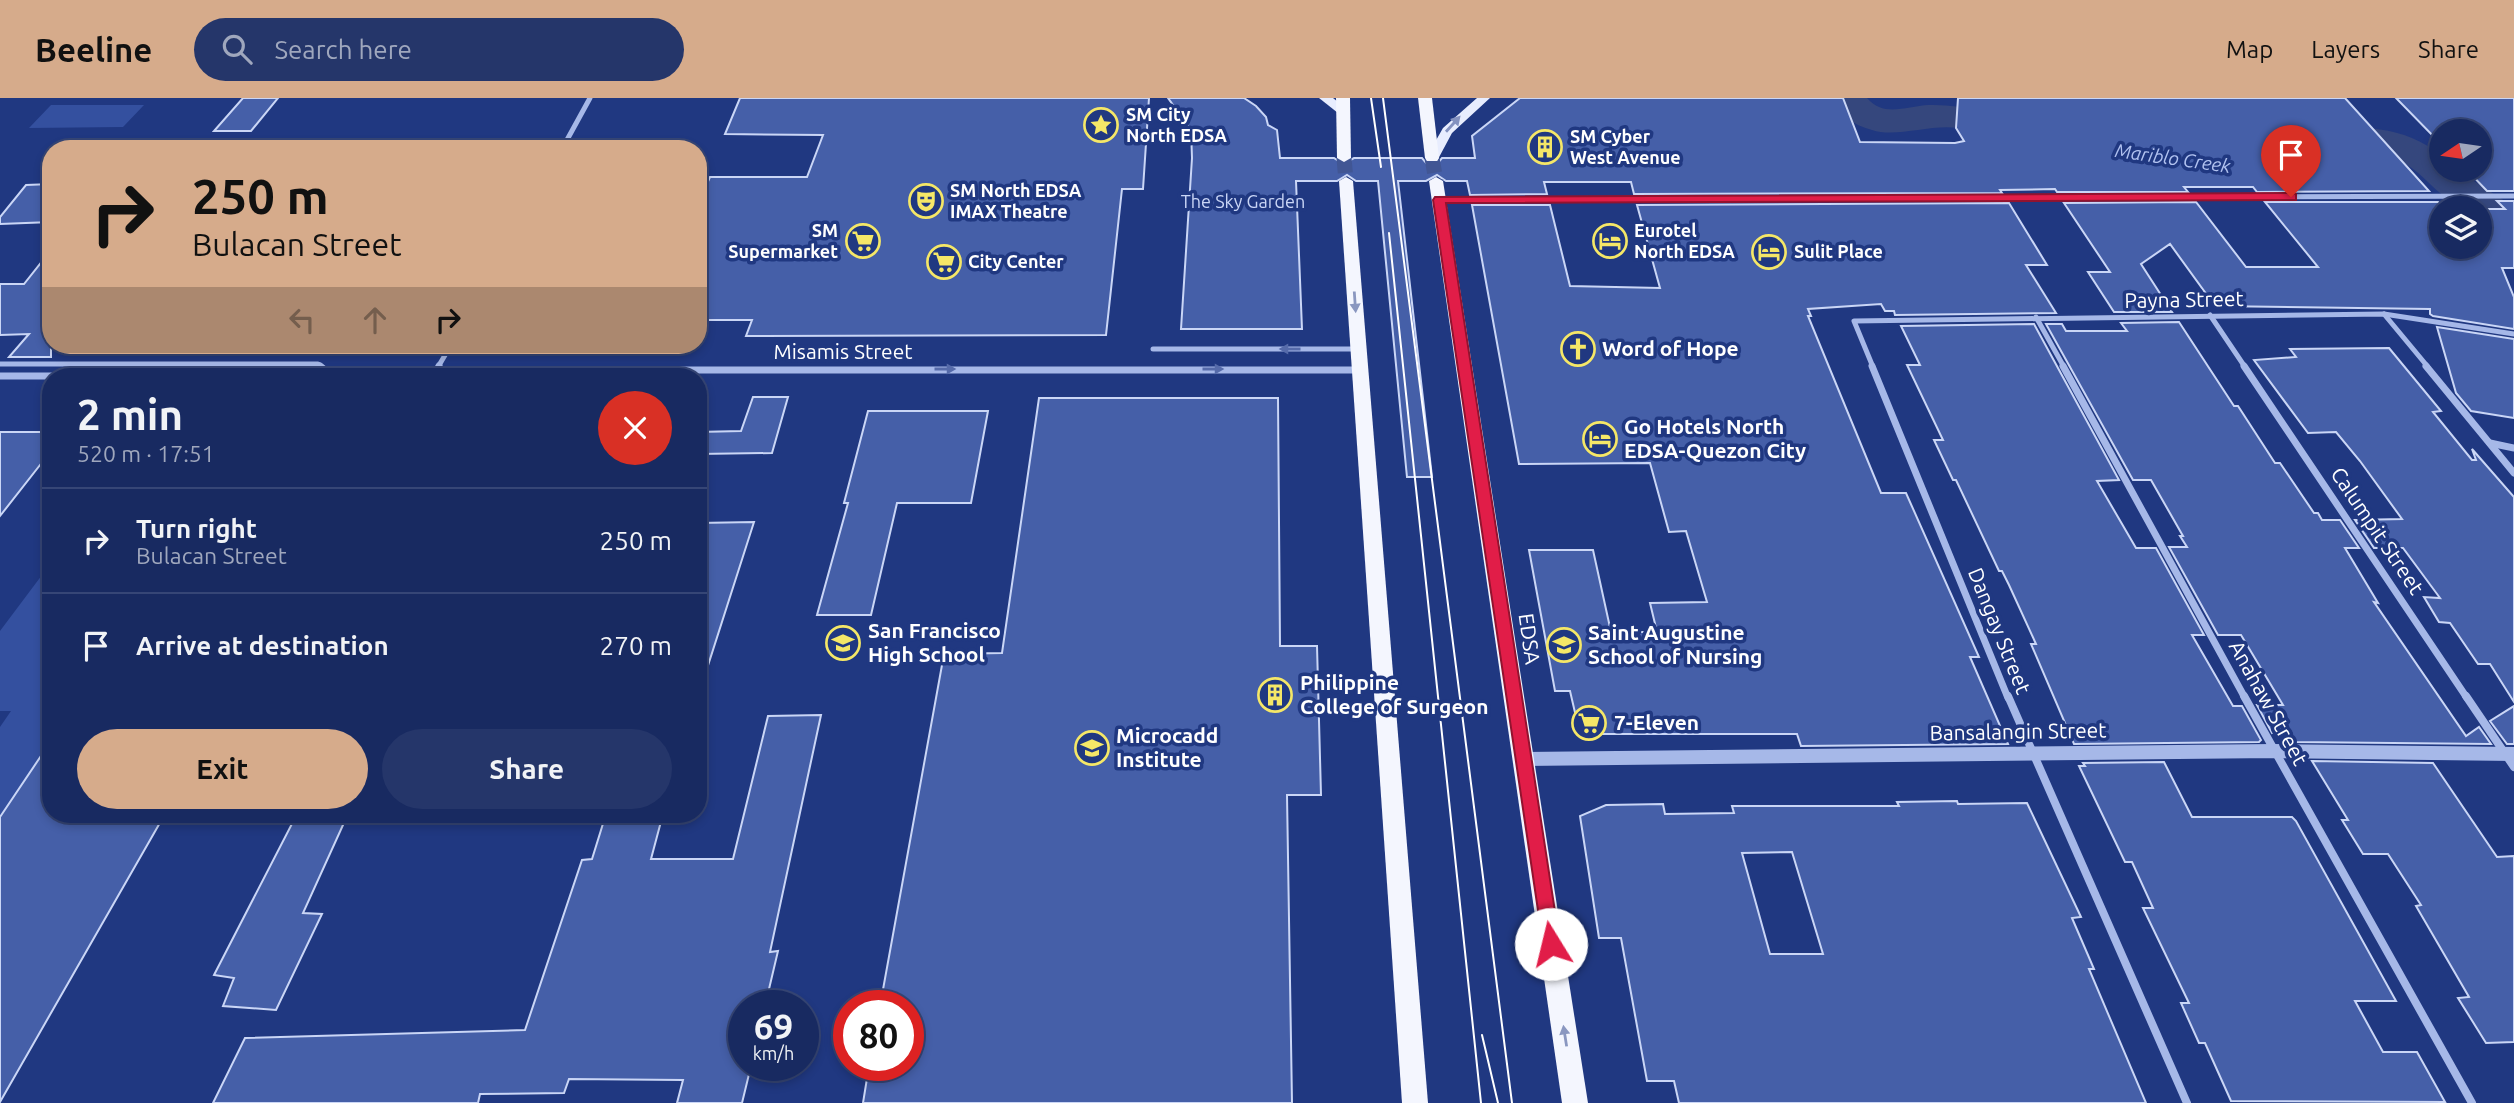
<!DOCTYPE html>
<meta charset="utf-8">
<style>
:root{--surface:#182a61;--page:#25366a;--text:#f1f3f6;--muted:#9fa7bd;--line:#364676;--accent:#d6ab8b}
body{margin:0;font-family:Ubuntu,sans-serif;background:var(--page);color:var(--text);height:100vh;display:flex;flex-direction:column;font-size:26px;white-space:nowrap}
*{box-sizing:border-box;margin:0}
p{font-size:23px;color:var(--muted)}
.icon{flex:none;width:38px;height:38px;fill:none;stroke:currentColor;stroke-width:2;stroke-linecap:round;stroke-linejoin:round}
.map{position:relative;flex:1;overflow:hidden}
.drawer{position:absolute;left:42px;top:270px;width:665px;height:455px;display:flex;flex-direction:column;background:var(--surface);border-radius:28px;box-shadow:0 4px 10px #0003,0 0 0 2px var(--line)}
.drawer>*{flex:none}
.banner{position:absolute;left:42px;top:42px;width:665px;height:214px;border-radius:28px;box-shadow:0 4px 10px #0003,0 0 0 2px var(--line);background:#d6ab8b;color:#111;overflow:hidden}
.needle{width:46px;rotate:257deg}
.tools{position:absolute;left:2429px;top:21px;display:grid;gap:14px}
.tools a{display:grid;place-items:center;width:63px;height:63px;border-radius:50%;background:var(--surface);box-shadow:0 4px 10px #0003,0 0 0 2px var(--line);font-size:35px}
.speed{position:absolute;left:728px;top:892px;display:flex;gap:14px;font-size:35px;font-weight:700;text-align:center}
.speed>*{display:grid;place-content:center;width:91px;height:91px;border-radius:50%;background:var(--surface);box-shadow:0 4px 10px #0003,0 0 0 2px var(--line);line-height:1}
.speed small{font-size:18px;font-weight:400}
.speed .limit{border:10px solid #d22;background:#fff;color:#111}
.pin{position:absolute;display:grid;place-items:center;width:60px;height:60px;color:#fff;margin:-72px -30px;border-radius:50% 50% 50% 0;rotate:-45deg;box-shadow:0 0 7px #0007}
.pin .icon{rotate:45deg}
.me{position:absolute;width:77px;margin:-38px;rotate:351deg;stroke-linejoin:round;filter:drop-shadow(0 0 5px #0008)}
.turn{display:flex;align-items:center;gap:24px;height:147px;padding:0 35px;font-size:32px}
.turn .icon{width:91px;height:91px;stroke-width:2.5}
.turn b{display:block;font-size:49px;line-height:60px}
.lanes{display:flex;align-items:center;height:66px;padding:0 35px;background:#0003;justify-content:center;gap:35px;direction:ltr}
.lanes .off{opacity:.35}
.round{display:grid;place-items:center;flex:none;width:74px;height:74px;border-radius:37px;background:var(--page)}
.summary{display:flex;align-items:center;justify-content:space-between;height:119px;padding:0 35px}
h1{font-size:42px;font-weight:600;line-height:52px}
.button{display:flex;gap:14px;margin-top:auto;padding:14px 35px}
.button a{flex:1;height:80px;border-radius:42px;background:var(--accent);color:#111;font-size:28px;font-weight:600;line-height:80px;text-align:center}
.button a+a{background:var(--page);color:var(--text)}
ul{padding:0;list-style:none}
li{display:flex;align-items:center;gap:21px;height:105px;padding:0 35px;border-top:2px solid var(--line)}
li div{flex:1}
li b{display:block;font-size:26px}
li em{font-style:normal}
header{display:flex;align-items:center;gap:42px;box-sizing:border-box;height:98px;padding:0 35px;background:var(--accent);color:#111}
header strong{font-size:33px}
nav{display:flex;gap:38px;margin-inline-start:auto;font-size:24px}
.search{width:490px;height:63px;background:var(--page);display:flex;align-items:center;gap:18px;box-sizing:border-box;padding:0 24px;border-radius:38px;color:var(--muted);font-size:26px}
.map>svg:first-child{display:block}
</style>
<header>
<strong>Beeline</strong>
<div class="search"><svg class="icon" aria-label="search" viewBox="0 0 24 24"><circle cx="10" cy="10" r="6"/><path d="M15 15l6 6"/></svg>Search here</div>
<nav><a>Map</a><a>Layers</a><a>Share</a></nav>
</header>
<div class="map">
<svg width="2514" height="1005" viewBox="0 0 2514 1005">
<rect width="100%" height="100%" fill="#203881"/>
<g fill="#34509f">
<path d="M51 7H144L123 29 29 30Z"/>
<path d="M51 465V642L0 719V629L11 613H0V533Z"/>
</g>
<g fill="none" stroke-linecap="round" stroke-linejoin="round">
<g fill="#35477d" fill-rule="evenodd">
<path d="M1830 0H1867C1884 20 1906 8 1929 7 1965 6 2002 18 2037 26L2042 34 2037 42C2011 48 1984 33 1958 30 1930 26 1896 40 1872 32 1852 27 1841 16 1830 0Z"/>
<path d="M2312 28C2357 29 2405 26 2441 58V72H2457L2514 109V138L2500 134 2480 121V110C2442 110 2432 81 2404 65 2366 44 2338 56 2299 47L2294 39 2299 31Z"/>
</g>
</g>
<g fill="#455fa8" stroke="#cad6f6" stroke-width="2" fill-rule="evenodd">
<path d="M243 0H278L251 33H214Z"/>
<path d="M740 0H1149L1143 91H1122L1106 237 746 238 752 222H698V106L710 79H807L823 37 725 36Z"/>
<path d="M1168 0H1244L1256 8 1266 19 1268 27 1277 32 1280 60H1334L1343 66 1354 60H1422L1427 66H1437L1442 60H1475L1472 38 1520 0H1843L1860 44 1955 45 1964 43 1956 30 1958 0H2345L2429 93 2257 94 2253 89H2184L2188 94H2057L2055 91 2000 92 2002 95 1634 96 1631 84H1544L1547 96 1470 97 1467 83H1446L1437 77 1426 83H1398L1432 379H1407L1378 83H1356L1347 77 1337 83H1296L1302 231H1181L1192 60 1191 32Z"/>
<path d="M2396 0H2514V93H2487L2467 72H2480V33H2441V46Z"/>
<path d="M51 86V124L0 126V119L26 87Z"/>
<path d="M2497 103H2514V170H2502L2514 199V231L2433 218 2430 216V211L2215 208 2170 146 2141 166 2172 214H2114L2088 174H2110L2064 105 2196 104 2246 169H2318L2265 104H2438L2444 110H2441V149H2480V111H2505Z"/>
<path d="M2009 105 2047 167H2026L2056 215 1895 217 1894 213H1885L1881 206 1808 211 1811 218H1808L1881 395H1906L1979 559H1970L2008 646 1801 648 1797 636H1580L1570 593H1555L1529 452H1593L1611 534H1657L1650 505 1707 504 1686 433 1669 434 1650 365 1519 366 1472 107H1550L1570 188 1660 190 1637 107Z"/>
<path d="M51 152V259H9L29 236 0 237V186H24Z"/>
<path d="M2179 224 2234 308H2238L2275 365H2280L2314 415H2318L2322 422H2340L2359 450H2345L2378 505 2374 504 2466 638 2479 629 2491 646 2294 644 2285 628 2272 635 2257 607H2283L2241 537H2218L2169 449H2187L2180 438H2183L2151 382H2133L2046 226H2062L2066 233H2127L2121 225Z"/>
<path d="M2034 226 2119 382 2097 383 2136 450H2156L2204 537H2192L2233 608H2242L2261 642 2259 644 2074 646 2031 546H2036L2009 487 2002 473H1999L1956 382H1953L1934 342H1943L1907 267H1920L1901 228Z"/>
<path d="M2437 229 2514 241V320L2471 313 2456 295Z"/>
<path d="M2389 250 2441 313 2433 314 2472 362H2476L2472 351 2514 399V604L2490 566H2478L2450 525 2439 524 2424 499 2440 500 2403 450H2374L2355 422 2402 421 2360 363 2336 334 2308 335 2254 262 2296 259 2290 251Z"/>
<path d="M753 299H788L772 355 698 356V334L741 333Z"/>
<path d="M1039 300H1278L1280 548H1317L1321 697H1287L1292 1005H863L869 968H908V908H880L944 556 1002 555Z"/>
<path d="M868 313H988L971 405H897L871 517H817L848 405H844Z"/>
<path d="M0 334H51V353L0 418Z"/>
<path d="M754 424 703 583 698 582V425Z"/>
<path d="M2514 608V646H2507L2490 623Z"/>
<path d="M821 617 770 854 778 853 765 908H744V968H751L742 1005H677L683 982 569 981 564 995 480 996 478 1005H213L245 940 525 932 582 762 592 761 606 716H663L651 761H733L768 618Z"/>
<path d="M51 643V716H165L0 1004V719Z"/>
<path d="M2312 663 2433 665 2497 759 2514 758V944L2486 945 2458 900 2469 899 2416 808 2421 807 2388 756H2363L2342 722H2348Z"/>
<path d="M2164 664 2192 719H2292L2296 723 2396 903H2355L2383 954H2417L2445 1004 2231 1003 2205 945H2199L2181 905H2189L2143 810H2153L2132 764H2125L2079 668H2085L2083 665Z"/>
<path d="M1957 703 1958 706 2027 705 2081 819 2072 820 2094 871H2089L2146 1005H1679L1674 983H1647L1621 840H1599L1580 718 1606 707 1663 706 1665 716 1734 715 1732 708H1899L1897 704ZM1792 754 1823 856H1770L1742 755Z"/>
<path d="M297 716H348L303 815 322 816 276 912 223 908 234 880 214 877Z"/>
</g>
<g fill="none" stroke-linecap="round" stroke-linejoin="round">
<g stroke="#415694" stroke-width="15" stroke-dasharray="15 8" stroke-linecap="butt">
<path d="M1344 60 1346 83"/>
<path d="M1432 60 1436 83"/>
</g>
<g stroke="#a6b8e8" stroke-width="5">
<path d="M562 51 590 0"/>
<path d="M1439 102 2514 98"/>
<path d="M2384 216 2428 269"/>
<path d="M2210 217 2245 269"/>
<path d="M2036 219 2064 269"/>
<path d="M1153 251H1357"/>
<path d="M0 266H318L322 269"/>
<path d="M438 269 451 247"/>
<path d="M1873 269 1854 223 2384 216 2514 236"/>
</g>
<g stroke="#a6b8e8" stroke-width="7">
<path d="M320 268 326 273"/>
<path d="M1872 268 2008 600"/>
<path d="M2063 268 2245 600"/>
<path d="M2244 268 2467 600"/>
<path d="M2426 268 2514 375"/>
<path d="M437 272 439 268"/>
<path d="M0 278H312L326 273 437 272H1360"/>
<path d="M2490 345 2514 350"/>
</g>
<g stroke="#a6b8e8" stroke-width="8">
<path d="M2008 598 2187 1005"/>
<path d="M2244 598 2472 1005"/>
<path d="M2466 598 2514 669"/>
</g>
<path stroke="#a6b8e8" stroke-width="14" d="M1522 661 2274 653 2514 656"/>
<g fill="#e8edfe" fill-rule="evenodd">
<path d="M1319 0H1333L1348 12 1346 15H1338Z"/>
<path d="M1477 0H1490L1452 35 1437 63H1427L1426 60 1443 30Z"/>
</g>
<g fill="#f4f6fe" fill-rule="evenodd">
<path d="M1336 0H1350L1351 60 1344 64 1337 60Z"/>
<path d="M1418 0H1432L1439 60 1437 63H1427L1425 60Z"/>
<path d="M1346 79 1353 83 1428 1005H1402L1339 83Z"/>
<path d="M1436 79 1443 83 1588 1005H1562L1429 83Z"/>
</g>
<g stroke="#fff" stroke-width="2">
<path d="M1371 0 1381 69"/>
<path d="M1383 0 1512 1005"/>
<path d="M1389 135 1481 1005"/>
<path d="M1482 937 1498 1005"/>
</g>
</g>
<defs><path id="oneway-solid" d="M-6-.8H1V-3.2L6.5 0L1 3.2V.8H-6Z" transform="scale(1.75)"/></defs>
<use fill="#8492c0" href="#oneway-solid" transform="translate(1453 26) rotate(-48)"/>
<g fill="#8a97c0">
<use href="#oneway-solid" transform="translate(1355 204) rotate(86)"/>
<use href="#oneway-solid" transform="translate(1565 938) rotate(-99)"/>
</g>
<g fill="#566baa">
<use href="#oneway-solid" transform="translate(1290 251) rotate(-180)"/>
<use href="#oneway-solid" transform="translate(945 271)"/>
<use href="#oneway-solid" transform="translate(1213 271)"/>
</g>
<path fill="#e11d48" stroke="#92132f" stroke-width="2" d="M2291 95 2296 96V102L1446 105 1560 846 1557 853 1551 855 1544 853 1433 102 1435 99Z"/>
<defs>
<g id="sight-ring" transform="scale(1.75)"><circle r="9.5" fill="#203881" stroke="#f5e767" stroke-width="1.5"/><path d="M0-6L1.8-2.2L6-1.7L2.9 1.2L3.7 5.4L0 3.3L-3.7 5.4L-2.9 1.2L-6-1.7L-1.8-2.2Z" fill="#f5e767"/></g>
<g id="building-ring" transform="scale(1.75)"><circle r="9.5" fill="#203881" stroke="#f5e767" stroke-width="1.5"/><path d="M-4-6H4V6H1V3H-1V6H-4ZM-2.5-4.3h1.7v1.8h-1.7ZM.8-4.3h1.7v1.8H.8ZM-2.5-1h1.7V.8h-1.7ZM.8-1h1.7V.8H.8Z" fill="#f5e767"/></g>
<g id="theatre-ring" transform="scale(1.75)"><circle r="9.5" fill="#203881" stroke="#f5e767" stroke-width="1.5"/><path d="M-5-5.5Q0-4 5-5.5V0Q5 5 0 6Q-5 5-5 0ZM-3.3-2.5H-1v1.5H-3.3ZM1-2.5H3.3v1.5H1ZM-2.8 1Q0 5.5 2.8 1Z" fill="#f5e767"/></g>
<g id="supermarket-ring" transform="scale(1.75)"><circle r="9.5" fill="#203881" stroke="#f5e767" stroke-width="1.5"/><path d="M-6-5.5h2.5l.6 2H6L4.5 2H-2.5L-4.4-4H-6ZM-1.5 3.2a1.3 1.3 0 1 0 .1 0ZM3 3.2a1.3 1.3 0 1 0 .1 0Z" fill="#f5e767"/></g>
<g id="hotel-ring" transform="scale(1.75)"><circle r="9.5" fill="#203881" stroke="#f5e767" stroke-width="1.5"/><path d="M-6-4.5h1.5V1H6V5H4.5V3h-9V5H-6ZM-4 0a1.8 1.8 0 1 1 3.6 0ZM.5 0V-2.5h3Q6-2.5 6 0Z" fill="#f5e767"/></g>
<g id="church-ring" transform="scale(1.75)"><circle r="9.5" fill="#203881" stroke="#f5e767" stroke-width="1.5"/><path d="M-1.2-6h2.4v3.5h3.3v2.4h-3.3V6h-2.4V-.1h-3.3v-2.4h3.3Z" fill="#f5e767"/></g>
<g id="school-ring" transform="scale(1.75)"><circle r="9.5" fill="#203881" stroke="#f5e767" stroke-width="1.5"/><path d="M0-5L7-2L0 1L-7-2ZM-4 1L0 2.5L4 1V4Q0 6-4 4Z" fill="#f5e767"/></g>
<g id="university-ring" transform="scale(1.75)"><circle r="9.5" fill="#203881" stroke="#f5e767" stroke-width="1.5"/><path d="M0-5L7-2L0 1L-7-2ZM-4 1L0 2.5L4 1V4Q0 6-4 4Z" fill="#f5e767"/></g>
</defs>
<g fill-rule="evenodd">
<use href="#sight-ring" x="1101" y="27"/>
<use href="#building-ring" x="1545" y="49"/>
<use href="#theatre-ring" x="926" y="103"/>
<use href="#supermarket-ring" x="863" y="143"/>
<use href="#hotel-ring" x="1610" y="143"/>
<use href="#hotel-ring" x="1769" y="154"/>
<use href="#supermarket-ring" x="944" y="164"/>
<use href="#church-ring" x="1578" y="251"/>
<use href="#hotel-ring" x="1600" y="341"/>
<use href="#school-ring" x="843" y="545"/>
<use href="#university-ring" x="1564" y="547"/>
<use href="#building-ring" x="1275" y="597"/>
<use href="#supermarket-ring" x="1589" y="625"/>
<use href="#university-ring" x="1092" y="650"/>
</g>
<g text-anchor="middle" stroke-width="7" stroke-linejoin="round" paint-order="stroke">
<g font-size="18" font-weight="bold" fill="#fff" stroke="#203881" text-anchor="start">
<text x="1126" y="23">SM City<tspan x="1126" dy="21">North EDSA</tspan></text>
<text x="1570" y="45">SM Cyber<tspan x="1570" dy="21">West Avenue</tspan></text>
<text x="950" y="99">SM North EDSA<tspan x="950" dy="21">IMAX Theatre</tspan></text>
<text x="838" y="139" text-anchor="end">SM<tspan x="838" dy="21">Supermarket</tspan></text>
<text x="1634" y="139">Eurotel<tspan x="1634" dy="21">North EDSA</tspan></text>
<text x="1794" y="160">Sulit Place</text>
<text x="968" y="170">City Center</text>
</g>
<g font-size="18" fill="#cad6f6" stroke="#203881">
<text x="1243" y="110">The Sky Garden</text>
</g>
<g font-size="19" font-style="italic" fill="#b1c2f0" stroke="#203881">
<text transform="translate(2173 60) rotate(8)" y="7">Mariblo Creek</text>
</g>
<g font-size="21" fill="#fff" stroke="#203881">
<text transform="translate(2184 202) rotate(-1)" y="7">Payna Street</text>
<text x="843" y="261">Misamis Street</text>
<text transform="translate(2377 433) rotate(56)" y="7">Calumpit Street</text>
<text transform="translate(1999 533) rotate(68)" y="7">Dangay Street</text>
<text transform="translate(1529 541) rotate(82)" y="7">EDSA</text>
<text transform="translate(2268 605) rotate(61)" y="7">Anahaw Street</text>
<text transform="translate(2018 634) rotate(-1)" y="7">Bansalangin Street</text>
</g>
<g font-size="21" font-weight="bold" fill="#fff" stroke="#203881" text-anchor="start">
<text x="1602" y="258">Word of Hope</text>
<text x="1624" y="336">Go Hotels North<tspan x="1624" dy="24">EDSA-Quezon City</tspan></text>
<text x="868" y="540">San Francisco<tspan x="868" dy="24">High School</tspan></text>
<text x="1588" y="542">Saint Augustine<tspan x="1588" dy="24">School of Nursing</tspan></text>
<text x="1300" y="592">Philippine<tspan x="1300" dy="24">College of Surgeon</tspan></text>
<text x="1614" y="632">7-Eleven</text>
<text x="1116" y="645">Microcadd<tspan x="1116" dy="24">Institute</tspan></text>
</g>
</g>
</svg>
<div class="tools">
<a><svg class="needle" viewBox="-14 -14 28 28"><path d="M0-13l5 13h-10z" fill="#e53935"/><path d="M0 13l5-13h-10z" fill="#9fa7bd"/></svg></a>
<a><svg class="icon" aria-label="layers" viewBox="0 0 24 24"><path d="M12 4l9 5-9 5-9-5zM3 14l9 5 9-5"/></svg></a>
</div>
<div class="speed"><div>69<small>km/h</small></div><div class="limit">80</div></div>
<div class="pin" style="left:2291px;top:99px;background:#d93025"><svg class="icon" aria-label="arrive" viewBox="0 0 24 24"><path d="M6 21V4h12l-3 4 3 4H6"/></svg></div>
<svg class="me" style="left:1551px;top:846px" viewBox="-20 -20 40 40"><circle r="19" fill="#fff"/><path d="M0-13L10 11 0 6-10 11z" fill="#e11d48"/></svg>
<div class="banner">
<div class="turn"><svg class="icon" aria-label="right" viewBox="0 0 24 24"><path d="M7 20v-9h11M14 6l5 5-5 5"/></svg><div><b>250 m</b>Bulacan Street</div></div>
<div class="lanes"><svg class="icon off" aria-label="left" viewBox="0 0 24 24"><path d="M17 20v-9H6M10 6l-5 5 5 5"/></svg><svg class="icon off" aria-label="ahead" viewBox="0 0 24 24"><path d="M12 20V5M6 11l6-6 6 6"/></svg><svg class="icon" aria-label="right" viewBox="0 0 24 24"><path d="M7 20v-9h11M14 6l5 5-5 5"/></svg></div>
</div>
<section class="drawer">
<div class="summary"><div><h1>2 min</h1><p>520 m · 17:51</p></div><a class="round" style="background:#d93025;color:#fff"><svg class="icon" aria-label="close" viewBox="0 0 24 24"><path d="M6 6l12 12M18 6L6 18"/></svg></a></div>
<ul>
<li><svg class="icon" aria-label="right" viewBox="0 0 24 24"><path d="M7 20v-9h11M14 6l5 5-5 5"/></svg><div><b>Turn right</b><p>Bulacan Street</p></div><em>250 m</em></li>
<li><svg class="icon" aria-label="arrive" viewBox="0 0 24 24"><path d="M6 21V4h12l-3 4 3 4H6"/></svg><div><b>Arrive at destination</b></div><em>270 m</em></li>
</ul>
<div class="button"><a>Exit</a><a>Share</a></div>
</section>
</div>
